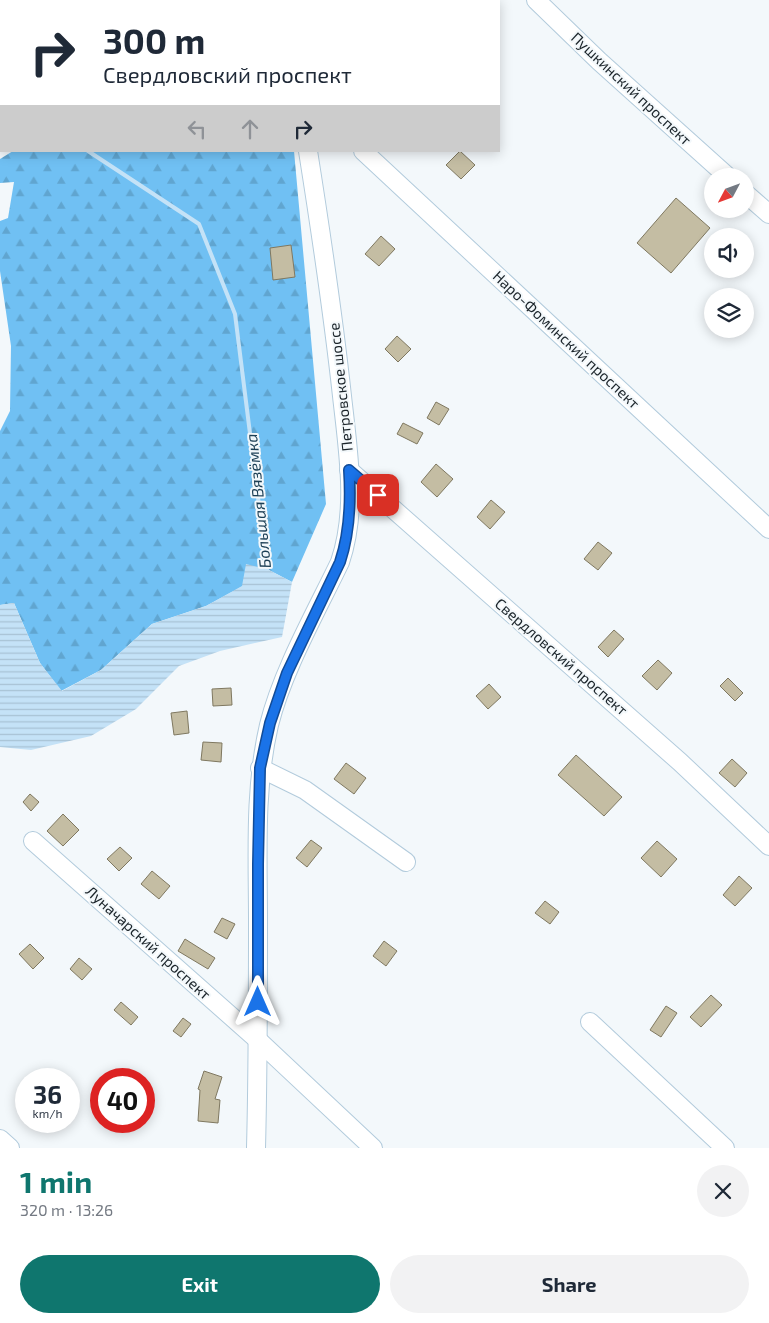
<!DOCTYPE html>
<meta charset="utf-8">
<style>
:root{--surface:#fff;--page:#f2f2f3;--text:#1f2937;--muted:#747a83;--accent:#0f766e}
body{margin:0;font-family:"Exo 2",sans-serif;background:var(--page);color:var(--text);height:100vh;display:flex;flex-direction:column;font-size:19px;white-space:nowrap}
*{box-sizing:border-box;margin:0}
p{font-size:16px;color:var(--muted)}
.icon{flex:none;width:28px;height:28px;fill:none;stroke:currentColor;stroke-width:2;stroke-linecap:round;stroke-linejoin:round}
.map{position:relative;height:1148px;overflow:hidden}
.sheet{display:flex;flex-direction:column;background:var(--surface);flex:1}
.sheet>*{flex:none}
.guide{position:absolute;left:0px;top:0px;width:500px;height:152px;box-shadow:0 2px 12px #0003;background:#fff;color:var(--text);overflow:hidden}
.needle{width:32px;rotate:229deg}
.buttons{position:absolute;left:704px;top:168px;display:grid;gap:10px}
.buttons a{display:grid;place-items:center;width:50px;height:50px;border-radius:50%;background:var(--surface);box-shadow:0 2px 12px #0003;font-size:25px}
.speed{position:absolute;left:15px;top:1068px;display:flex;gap:10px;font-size:25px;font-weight:700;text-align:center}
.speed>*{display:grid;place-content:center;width:65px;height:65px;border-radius:50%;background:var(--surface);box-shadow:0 2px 12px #0003;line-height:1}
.speed small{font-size:12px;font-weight:400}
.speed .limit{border:8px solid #d22;background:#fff;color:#111}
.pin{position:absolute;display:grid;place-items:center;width:42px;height:42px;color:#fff;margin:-21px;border-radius:10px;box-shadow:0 2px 8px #0006}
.me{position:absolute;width:55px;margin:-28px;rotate:0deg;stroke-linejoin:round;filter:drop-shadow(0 0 4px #0008)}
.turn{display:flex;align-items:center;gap:18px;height:105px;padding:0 20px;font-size:22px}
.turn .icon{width:65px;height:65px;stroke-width:2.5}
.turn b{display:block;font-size:35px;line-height:42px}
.lanes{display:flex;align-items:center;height:48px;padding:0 20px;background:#0003;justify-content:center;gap:25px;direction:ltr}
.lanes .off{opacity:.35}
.round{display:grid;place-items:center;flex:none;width:52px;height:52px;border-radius:26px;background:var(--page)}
.summary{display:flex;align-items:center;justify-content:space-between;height:85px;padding:0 20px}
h1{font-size:30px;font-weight:700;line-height:38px;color:var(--accent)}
.button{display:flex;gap:10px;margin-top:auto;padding:10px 20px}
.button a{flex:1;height:58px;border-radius:30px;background:var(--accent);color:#fff;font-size:20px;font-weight:700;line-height:58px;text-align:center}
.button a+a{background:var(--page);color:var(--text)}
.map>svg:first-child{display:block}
</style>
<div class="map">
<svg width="769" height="1148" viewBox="0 0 769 1148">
<defs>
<pattern id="forest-firs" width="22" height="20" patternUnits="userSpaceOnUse" patternTransform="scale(1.25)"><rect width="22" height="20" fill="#70c0f3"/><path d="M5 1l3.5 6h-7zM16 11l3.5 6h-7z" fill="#60a5d0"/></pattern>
<pattern id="water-rules" width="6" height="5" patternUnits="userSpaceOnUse" patternTransform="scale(1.25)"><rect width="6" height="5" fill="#c4e2f7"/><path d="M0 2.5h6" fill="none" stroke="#a8c2d4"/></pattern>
</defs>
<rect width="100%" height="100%" fill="#f3f8fb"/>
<path fill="url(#forest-firs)" d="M13 151H294L326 504 292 582 267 569 243 586 206 606 152 624 101 670 61 691 40 663 14 603 0 605V431L10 411 11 346 0 271V221L8 218 14 182 0 183V159Z"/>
<path fill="url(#water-rules)" d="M246 564 267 569 292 582 282 637 220 651 179 666 136 709 91 736 31 750 0 747V605L14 603 40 663 62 691 101 670 152 624 206 606 242 586Z"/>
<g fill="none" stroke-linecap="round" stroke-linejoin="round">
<g stroke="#c4e2f7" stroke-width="4">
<path d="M35 0 36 1"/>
<path d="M88 151 199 224 235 314 267 569"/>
</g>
</g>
<g fill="#c4bda3" stroke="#7f7860">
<path d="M460 151 475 165 461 179 446 165Z"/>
<path d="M676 198 710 228 671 273 637 243Z"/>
<path d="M381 236 395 249 379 266 365 254Z"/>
<path d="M291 245 295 277 273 280 270 248Z"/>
<path d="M397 336 411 349 398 362 385 349Z"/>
<path d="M436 402 449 409 439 425 427 418Z"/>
<path d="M403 423 423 433 417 444 397 434Z"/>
<path d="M436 464 453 479 437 497 421 482Z"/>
<path d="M491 500 505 512 490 529 477 517Z"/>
<path d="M598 542 612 553 598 570 584 559Z"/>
<path d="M614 630 624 639 608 657 598 647Z"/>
<path d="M658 660 672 673 657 690 642 676Z"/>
<path d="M728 678 743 693 735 701 720 686Z"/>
<path d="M489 684 501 697 488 709 476 696Z"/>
<path d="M231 688 232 705 213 706 212 689Z"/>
<path d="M187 711 189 733 174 735 171 713Z"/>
<path d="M203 742 222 743 221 762 201 760Z"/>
<path d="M576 755 622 797 604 816 558 775Z"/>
<path d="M732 759 747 773 735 787 719 773Z"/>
<path d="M346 763 366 778 354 794 334 779Z"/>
<path d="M30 794 39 802 31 811 23 802Z"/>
<path d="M63 814 79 830 63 846 47 831Z"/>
<path d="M311 840 322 848 307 867 296 858Z"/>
<path d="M657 841 677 859 661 877 641 858Z"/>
<path d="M120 847 132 858 119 871 107 859Z"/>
<path d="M152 871 170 886 159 899 141 884Z"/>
<path d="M739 876 752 888 735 906 723 895Z"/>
<path d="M545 901 559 912 550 924 535 913Z"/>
<path d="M222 918 235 924 227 939 214 932Z"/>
<path d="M185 939 215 958 208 969 178 951Z"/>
<path d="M384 941 397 951 386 966 373 956Z"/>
<path d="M30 944 44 958 33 969 19 954Z"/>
<path d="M79 958 92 969 82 980 70 969Z"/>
<path d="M711 995 722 1005 701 1027 690 1017Z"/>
<path d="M121 1002 138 1017 131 1025 114 1010Z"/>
<path d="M666 1006 677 1013 661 1037 650 1030Z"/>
<path d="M183 1018 191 1024 181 1037 173 1031Z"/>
<path d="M204 1071 222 1077 215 1099 220 1100 218 1123 198 1121 200 1090 198 1089Z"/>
</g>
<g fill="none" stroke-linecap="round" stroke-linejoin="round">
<g stroke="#b2cbdc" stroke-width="20">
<g id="minor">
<path d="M536 0 599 61 727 176"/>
<path d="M122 1 123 0"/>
<path d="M363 151 769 529"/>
<path d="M745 193 769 214"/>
<path d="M349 470 680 762 769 846"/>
<path d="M260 768 305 790 406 862"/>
<path d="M33 841 259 1041 373 1148"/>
<path d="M590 1022 725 1148"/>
<path d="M0 1139 10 1148"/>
<path d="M256 1148C258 1072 258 997 258 921 258 856 254 789 269 725 282 672 316 612 340 562 358 509 348 451 342 396 333 314 321 233 308 151"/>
</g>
</g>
<g stroke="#b2cbdc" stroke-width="25">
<g id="major">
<path d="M348 1V0"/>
<path d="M0 124H1"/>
</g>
</g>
<path stroke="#b1b7bb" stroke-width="2.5" stroke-dasharray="1 4" stroke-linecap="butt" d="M0 146H1"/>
<use href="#minor" stroke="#fff" stroke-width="18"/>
<use href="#major" stroke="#fff" stroke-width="22"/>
</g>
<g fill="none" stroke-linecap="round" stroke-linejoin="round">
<g stroke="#114b97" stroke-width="12">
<path id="route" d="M258 1002V864L260 768 270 723 287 673 340 562C350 532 351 501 349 470L378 495"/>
</g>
<use href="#route" stroke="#1a73e8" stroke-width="9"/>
</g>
<g text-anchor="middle" stroke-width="4" stroke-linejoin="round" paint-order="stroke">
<g font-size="15" fill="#1b242a" stroke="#f3f8fb">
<text transform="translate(631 89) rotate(43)" y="5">Пушкинский проспект</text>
<text transform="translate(566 340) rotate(43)" y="5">Наро-Фоминский проспект</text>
<text transform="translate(341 387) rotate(-96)" y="5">Петровское шоссе</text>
<text transform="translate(561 657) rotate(41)" y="5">Свердловский проспект</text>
<text transform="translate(148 943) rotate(42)" y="5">Луначарский проспект</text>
</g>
<g font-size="16" font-style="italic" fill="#1b3e54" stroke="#f3f8fb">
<text transform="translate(258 501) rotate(-96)" y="6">Большая Вязёмка</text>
</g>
</g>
</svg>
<div class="buttons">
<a><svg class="needle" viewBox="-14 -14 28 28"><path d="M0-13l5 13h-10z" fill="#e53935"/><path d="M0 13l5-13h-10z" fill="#747a83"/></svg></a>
<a><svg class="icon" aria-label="sound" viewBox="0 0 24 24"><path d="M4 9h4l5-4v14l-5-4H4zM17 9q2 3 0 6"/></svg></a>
<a><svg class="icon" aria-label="layers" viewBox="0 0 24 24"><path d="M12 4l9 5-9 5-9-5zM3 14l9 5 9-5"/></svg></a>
</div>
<div class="speed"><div>36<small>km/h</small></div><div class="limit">40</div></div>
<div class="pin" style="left:378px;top:495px;background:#d93025"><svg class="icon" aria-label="arrive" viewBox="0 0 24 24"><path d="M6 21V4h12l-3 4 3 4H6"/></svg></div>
<svg class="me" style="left:258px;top:1002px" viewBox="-20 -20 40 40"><path d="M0-17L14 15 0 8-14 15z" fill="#1a73e8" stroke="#fff" stroke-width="4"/></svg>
<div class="guide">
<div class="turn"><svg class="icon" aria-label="right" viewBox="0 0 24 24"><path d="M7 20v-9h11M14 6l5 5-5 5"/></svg><div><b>300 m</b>Свердловский проспект</div></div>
<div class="lanes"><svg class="icon off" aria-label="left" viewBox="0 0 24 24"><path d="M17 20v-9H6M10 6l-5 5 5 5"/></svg><svg class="icon off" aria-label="ahead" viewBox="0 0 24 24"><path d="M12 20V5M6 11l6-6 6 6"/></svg><svg class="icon" aria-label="right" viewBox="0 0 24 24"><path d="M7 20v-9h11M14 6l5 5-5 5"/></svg></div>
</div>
</div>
<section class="sheet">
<div class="summary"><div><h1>1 min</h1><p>320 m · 13:26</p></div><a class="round"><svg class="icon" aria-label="close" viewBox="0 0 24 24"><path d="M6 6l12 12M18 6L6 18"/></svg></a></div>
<div class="button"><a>Exit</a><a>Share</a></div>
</section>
